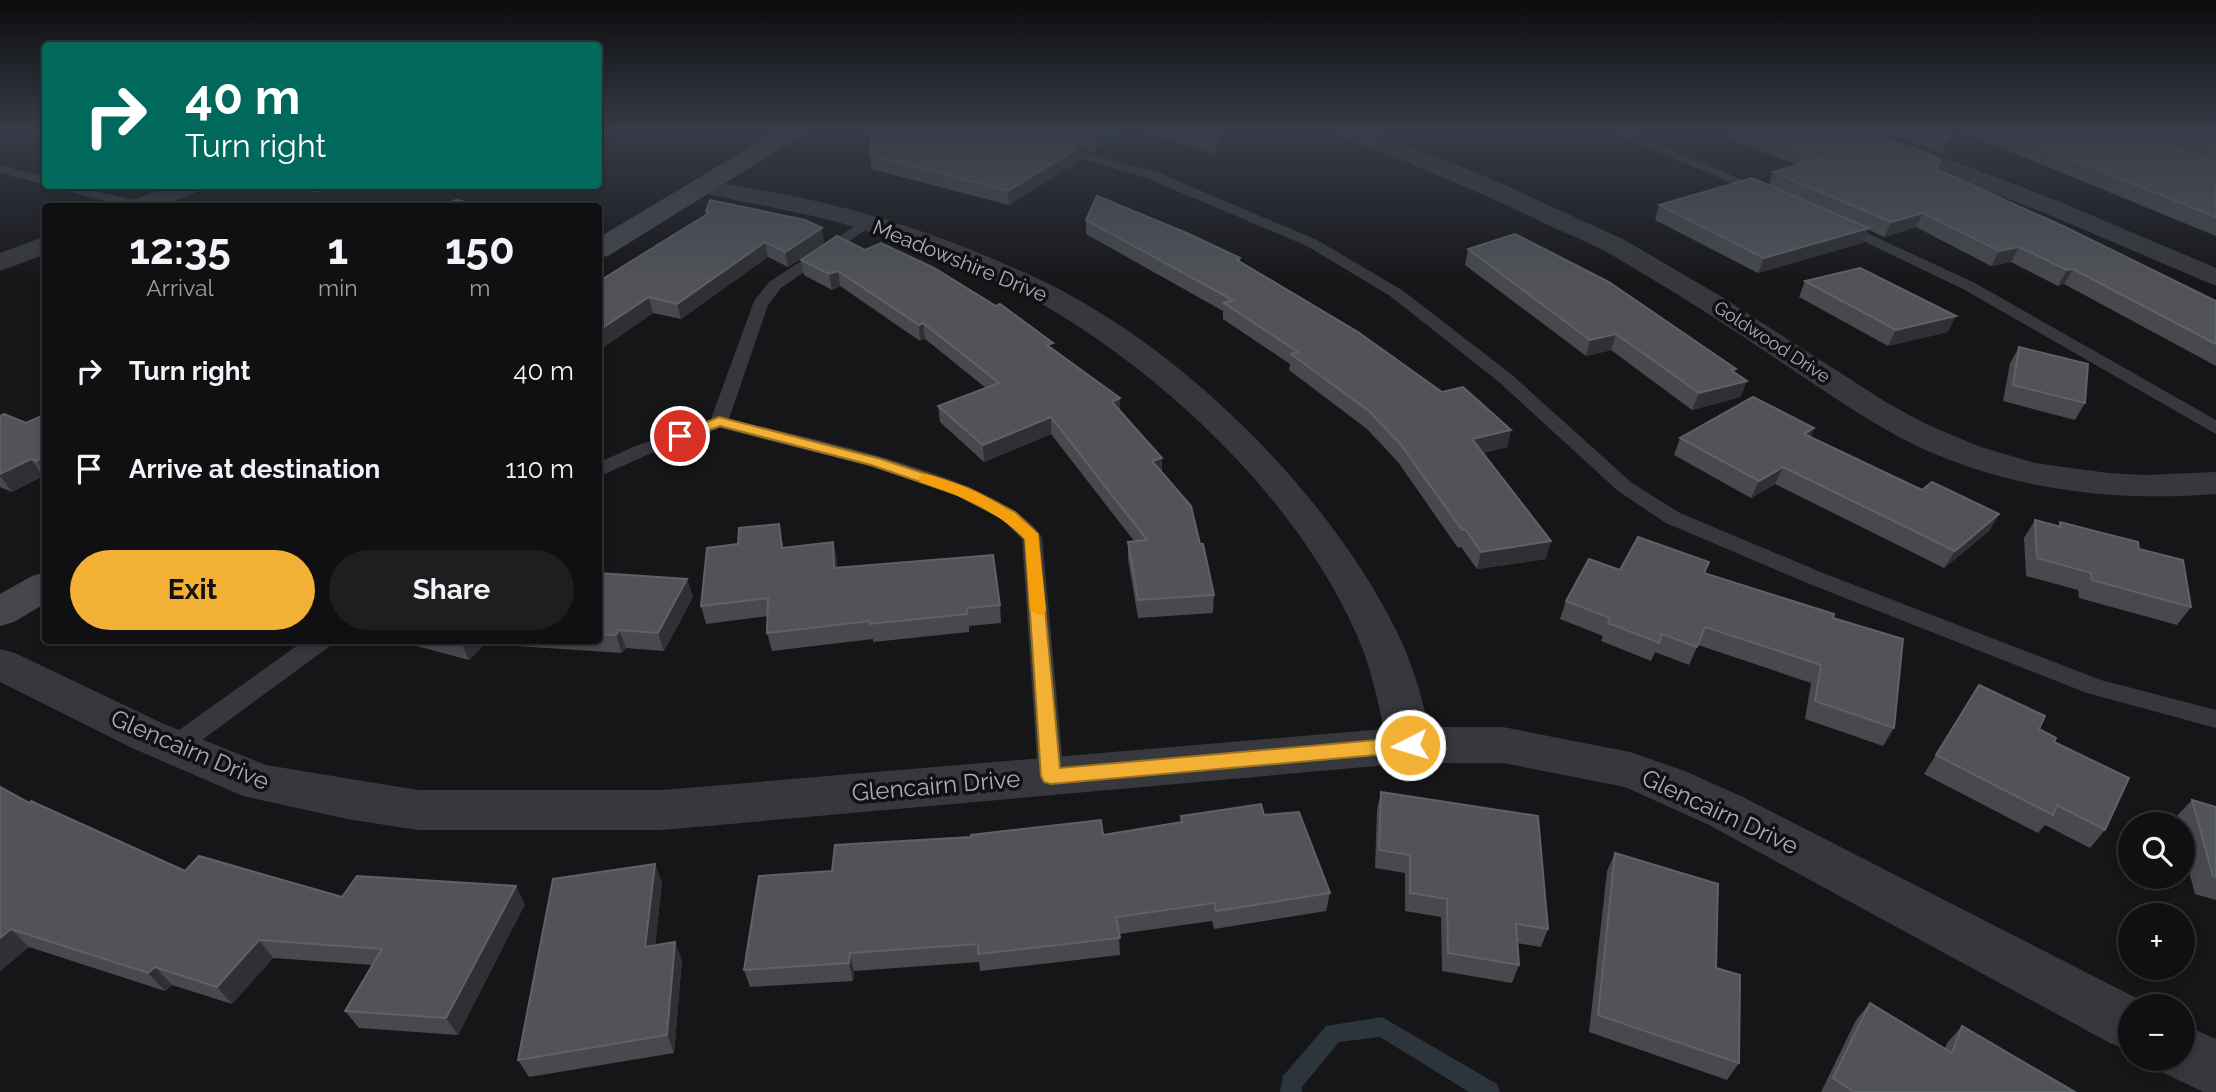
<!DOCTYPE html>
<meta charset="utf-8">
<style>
:root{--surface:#101012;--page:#1e1e20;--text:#f1f3f6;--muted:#9c9d9f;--line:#303032;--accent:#f2b134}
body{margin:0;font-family:Raleway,sans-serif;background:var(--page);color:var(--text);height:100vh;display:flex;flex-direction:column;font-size:26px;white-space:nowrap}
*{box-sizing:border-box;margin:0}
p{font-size:23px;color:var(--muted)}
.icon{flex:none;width:38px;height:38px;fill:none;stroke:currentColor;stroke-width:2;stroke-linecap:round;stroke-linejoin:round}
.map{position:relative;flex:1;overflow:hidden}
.drawer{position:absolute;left:42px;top:203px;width:560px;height:441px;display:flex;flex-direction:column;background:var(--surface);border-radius:7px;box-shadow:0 4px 10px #0003,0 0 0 2px var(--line)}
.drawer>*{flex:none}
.hud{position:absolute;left:42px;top:42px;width:560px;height:147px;border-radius:7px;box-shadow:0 4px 10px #0003,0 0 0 2px var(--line);background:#00695c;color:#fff;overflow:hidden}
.fabs{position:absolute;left:2118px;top:812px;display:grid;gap:14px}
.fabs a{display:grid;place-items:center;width:77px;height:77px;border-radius:50%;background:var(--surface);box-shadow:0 4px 10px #0003,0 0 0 2px var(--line);font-size:35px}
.pin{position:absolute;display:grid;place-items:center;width:60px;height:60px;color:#fff;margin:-30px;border:4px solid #fff;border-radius:50%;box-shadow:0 2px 7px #0007}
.me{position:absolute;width:77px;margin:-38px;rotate:265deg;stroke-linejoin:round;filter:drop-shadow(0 0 5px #0008)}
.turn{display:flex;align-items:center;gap:24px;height:147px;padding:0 28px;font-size:32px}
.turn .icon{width:91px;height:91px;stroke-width:2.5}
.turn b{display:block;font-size:49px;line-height:60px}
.eta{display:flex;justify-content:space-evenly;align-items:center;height:119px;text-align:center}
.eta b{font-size:42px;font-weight:700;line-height:49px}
.action{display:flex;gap:14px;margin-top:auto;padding:14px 28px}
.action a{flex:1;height:80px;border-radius:42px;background:var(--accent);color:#111;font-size:28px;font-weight:700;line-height:80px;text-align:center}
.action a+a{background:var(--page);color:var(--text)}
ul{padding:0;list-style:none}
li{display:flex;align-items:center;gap:21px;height:98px;padding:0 28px}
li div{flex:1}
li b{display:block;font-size:26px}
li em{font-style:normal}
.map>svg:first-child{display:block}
</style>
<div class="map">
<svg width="2216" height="1092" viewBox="0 0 2216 1092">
<rect width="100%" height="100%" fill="#161618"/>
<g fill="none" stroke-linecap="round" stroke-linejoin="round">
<path fill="#2c353c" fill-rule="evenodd" d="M1382 1017 1497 1084 1500 1092H1469L1380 1037 1339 1042 1302 1087V1092H1280L1283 1076 1326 1026Z"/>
<g fill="#37383d" fill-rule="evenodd">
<path d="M989 131H1009L1159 173 1317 240 1402 290 1511 374 1632 483 1680 513 1823 573 2101 680 2216 710V728L2087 693 1807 583 1666 523 1618 491 1499 382 1390 296 1307 246 1149 179Z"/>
<path d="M1609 131H1626L1772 192 1770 195H1760Z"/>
<path d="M0 165 46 177V185L0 173Z"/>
<path d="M56 186H77L145 203 147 206H126L58 189Z"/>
<path d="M866 219 873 223 871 226 781 288 768 305 729 419C802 437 1003 476 1042 537L1064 776 1060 783 1051 786 1042 783 1038 776 1022 539 1003 520 956 495 869 466 720 428 647 455 598 477V463L633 447 711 419 754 301 769 282Z"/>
<path d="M1839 220 1975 283 2216 420V434L1963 289 1834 227 1832 224Z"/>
<path d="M305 640H333L330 646 183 754 174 757 165 754 161 747 165 740Z"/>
</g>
<g fill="#37383d" fill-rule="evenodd">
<path d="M1334 131H1367L1408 146 1489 178 1623 239 1722 297 1889 404 1926 424 1978 446 2035 463 2108 473 2144 475 2216 472V494C2115 502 2010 490 1917 446 1868 422 1823 390 1778 360 1727 325 1675 292 1622 261 1598 246 1572 236 1546 224 1478 191 1408 161 1337 136Z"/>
<path d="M1842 131H1874L2058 201 2216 268V286L2040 211 1845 136Z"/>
<path d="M703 179C751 189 800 196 848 209 910 225 973 249 1032 276 1176 341 1328 491 1397 632 1412 662 1421 695 1429 727H1503L1630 752 1685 771 1743 797 2150 1005 2130 1006V1051L2110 1043 1709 825 1625 787 1503 763H1410L663 830H418L347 819 243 796 132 748 0 682V649L15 653 164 724 266 765 418 790H663L1384 729C1377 697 1370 664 1356 633 1293 492 1155 365 1021 292 1004 283 985 277 968 270 933 256 899 241 864 230 809 212 751 205 694 191L691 186 694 181Z"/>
<path d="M170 186H203L200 191 161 206H126L130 201Z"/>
<path d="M46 236V254L0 271V253Z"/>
<path d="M2182 1024 2216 1039V1092H2203L2162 1072 2156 1059H2182Z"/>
</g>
<g fill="#45474d" fill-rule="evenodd">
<path d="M777 131H804L801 136 608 256 598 258V238Z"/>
<path d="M46 572V603L14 622 0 626V594L32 576Z"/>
</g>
</g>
<g fill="#47494d">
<path d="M872 131H1126L1093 152 1079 148V161L1009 205 871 169 870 155Z"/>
<path d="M1137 131H1224L1215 154Z"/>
<path d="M1729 131H1865L1936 169 2216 301V366L2064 284 2058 286 2011 262 1991 266 1916 227 1884 237 1868 229 1862 243 1758 273 1655 220 1659 205 1769 185 1773 172 1798 165 1727 138Z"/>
<path d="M1881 131H1952L1942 154Z"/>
<path d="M1960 131H2216V236Z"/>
<path d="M289 186H334L318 193Z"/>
<path d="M706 211 824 243 788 267 768 257 681 319 653 313 598 351 706 215Z"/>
<path d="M1086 220 1240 258V261L1442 392 1511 430 1507 447 1483 453 1546 559 1477 569 1461 547 1458 548 1398 462 1367 429 1289 370 1290 364 1223 319V311L1086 234Z"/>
<path d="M837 236 1053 350 1120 410 1162 458V472L1200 544 1214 595 1213 613 1138 618 1128 559V542L1134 541 1051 434 984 462 940 422 938 406 986 388 925 339 920 341 840 286 832 290 804 275 801 260Z"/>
<path d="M1468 249 1736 369 1734 372 1747 381 1740 397 1692 410 1611 350 1586 356 1465 265Z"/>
<path d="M1805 281 1948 332 1888 346 1799 297Z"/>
<path d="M2019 347 2085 403 2075 420 2003 401 2010 363Z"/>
<path d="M46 414V477L43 476 12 492 0 487V416L26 423Z"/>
<path d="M1814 428 1810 437 1922 490 1999 514 1989 531 1944 568 1775 484 1751 498 1674 455 1680 438Z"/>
<path d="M2035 520 2058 526 2060 522 2139 549 2191 607 2177 625 2079 598 2078 590 2026 576 2024 538Z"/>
<path d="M783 542V548L837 559V568L1000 605 1001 623 969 626V632L873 642V639L772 651 767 633 768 616 706 624 701 606Z"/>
<path d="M1620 570 1704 573 1833 618 1894 728 1883 746 1805 719 1811 683 1698 645 1689 665 1655 652 1651 661 1601 641 1603 636 1560 619 1566 601Z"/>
<path d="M598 573 687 579 693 597 664 651 626 648 622 653 485 644 469 660 409 644 407 640H598Z"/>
<path d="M1979 685 2039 729 2054 742 2105 830 2090 848 2045 825 2038 833 1924 774Z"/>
<path d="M0 787 29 803 185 871 342 897 525 904 458 1035 359 1028 345 1011 373 965 273 958 232 1004 172 985 165 991 29 947 0 971Z"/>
<path d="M1381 792 1548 929 1541 947 1517 943 1519 965 1512 983 1442 971 1441 917 1405 911V873L1375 868 1377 810Z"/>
<path d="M2192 800 2216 807V900L2195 894 2182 845V824H2177L2175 818Z"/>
<path d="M1264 815 1330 893 1326 911 1214 929 1212 921 1119 934 1120 955 980 971 979 962 854 971 853 981 750 987 744 970 832 871 1103 835 1180 823 1181 816Z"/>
<path d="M1615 853 1716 968 1739 1063 1727 1080 1589 1032 1607 871Z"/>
<path d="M662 882 655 945 682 960 674 1053 529 1077 518 1060Z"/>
<path d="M1870 1003 1945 1048 1947 1043 1962 1026 2075 1092H1821L1856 1020Z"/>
</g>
<g fill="#2f3033">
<path d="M1105 131H1126L1093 152V138Z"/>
<path d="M1220 131H1224L1215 154 1216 140Z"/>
<path d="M1079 147V161L1009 205 1008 191Z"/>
<path d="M315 186H334L318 193Z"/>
<path d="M1923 213 1916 227 1884 237 1891 222Z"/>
<path d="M822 228 824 243 788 267 785 252Z"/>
<path d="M1869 228 1862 243 1758 273 1764 258Z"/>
<path d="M765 242 768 257 681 319 677 304Z"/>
<path d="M2019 247 2011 262 1991 266 1999 251Z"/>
<path d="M2073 269 2064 284 2058 286 2067 270Z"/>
<path d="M838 271 840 286 832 290 829 274Z"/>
<path d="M649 297 653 313 598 351V331Z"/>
<path d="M1956 316 1948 332 1888 346 1896 330Z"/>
<path d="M923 323 925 339 920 341 919 325Z"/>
<path d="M1616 334 1611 350 1586 356 1590 340Z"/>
<path d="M1747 381 1740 397 1692 410 1699 393Z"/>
<path d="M1120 398V415L1112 402Z"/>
<path d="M1051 417V434L984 462 983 445Z"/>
<path d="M1814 428 1807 445 1804 434Z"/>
<path d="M1511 430 1507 447 1468 456 1472 439Z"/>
<path d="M46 456V473L37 461Z"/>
<path d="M1162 458 1161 475 1152 461Z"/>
<path d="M31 459 43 476 12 492 0 476V474Z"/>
<path d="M1783 467 1775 484 1751 498 1759 481Z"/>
<path d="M1999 514 1989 531 1944 568 1955 551Z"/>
<path d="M1551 541 1546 559 1477 569 1481 552Z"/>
<path d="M833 542 837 559V586L834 568Z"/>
<path d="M687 579 693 597 664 651 658 633Z"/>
<path d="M619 630 626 648 622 653 616 635Z"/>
<path d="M462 640H484L485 644 469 660 461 642Z"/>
<path d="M655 864 662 882 653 965 645 947Z"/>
<path d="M516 886 525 904 458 1035 446 1018Z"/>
<path d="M11 929 29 947 0 971V938Z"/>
<path d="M259 940 273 958 232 1004 217 987Z"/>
<path d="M675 942 682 960 674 1053 667 1035Z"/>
<path d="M850 953 854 971 853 981 849 963Z"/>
<path d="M155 967 172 985 165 991 148 973Z"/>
</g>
<g fill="#525359" stroke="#5f6168" stroke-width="2">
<path d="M872 131H1024L1079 147 1008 191 870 155Z"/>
<path d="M1067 131H1105L1093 138Z"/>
<path d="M1184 131H1220L1216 140Z"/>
<path d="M1748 131H1865L1940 159 1936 169 2065 227 2216 301V344L2073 269 2067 270 2019 247 1999 251 1923 213 1891 222 1773 172 1821 158Z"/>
<path d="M1923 131H1952L1948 140Z"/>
<path d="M1999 131H2128L2216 162V217Z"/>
<path d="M2163 131H2216V149Z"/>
<path d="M1752 178 1869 228 1764 258 1659 205Z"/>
<path d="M1097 196 1189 234 1240 258 1237 260 1358 332 1442 392 1463 387 1511 430 1472 439 1551 541 1481 552 1466 530H1462L1401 445 1370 412 1291 354 1298 352 1224 303 1233 300 1086 220Z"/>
<path d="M456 200 483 206H443Z"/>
<path d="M710 200 805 220 822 228 785 252 765 242 677 304 649 297 598 331V282L709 213 706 211Z"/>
<path d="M1515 234 1609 282 1736 369 1731 370 1747 381 1699 393 1616 334 1590 340 1468 249Z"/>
<path d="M837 236 865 250 881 243 934 268 996 306 1000 304 1053 343 1047 345 1120 398 1112 402 1162 458 1152 461 1191 506 1200 544H1203L1214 595 1138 600 1128 542 1147 540 1051 417 983 445 938 406 999 383 923 323 919 325 838 271 829 274 801 260Z"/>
<path d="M1860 268 1956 316 1896 330 1805 281Z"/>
<path d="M2019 347 2088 364 2085 403 2013 385Z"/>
<path d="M1753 397 1814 428 1804 434 1922 490 1932 482 1999 514 1955 551 1783 467 1759 481 1680 438Z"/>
<path d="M4 414 26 423 46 414V456L37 461 31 459 0 474V416Z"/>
<path d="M2035 520 2061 527 2060 522 2138 542 2139 549 2183 560 2191 607 2092 580 2091 573 2037 558Z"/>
<path d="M779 524 782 548 833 542 834 568 993 555 1000 605 967 608V614L870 624V621L767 633 768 598 701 606 707 548 738 544 739 528Z"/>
<path d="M1638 537 1709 562 1704 573 1834 614 1833 618 1903 639 1894 728 1815 701 1821 665 1705 627 1697 647 1662 634 1659 643 1608 623 1610 618 1566 601 1589 559 1620 570Z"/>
<path d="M598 573 687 579 658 633 619 630 616 635 598 634Z"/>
<path d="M1979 685 2045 716 2039 729 2056 738 2054 742 2129 778 2105 830 2057 805 2053 815 1936 755Z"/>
<path d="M0 787 29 803 31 801 185 871 199 856 342 897 357 876 516 886 446 1018 345 1011 382 949 259 940 217 987 155 967 148 973 11 929 0 938Z"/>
<path d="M1381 792 1538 816 1548 929 1516 924 1519 965 1448 953 1447 899 1410 893V855L1379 850Z"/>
<path d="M2192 800 2216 807V877L2213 876Z"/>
<path d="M1261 804 1264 815 1299 812 1330 893 1216 911 1214 903 1116 917 1120 938 978 954V944L850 953 849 963 744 970 759 876 832 871 835 845 971 837V835L1101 820 1103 835 1182 822 1181 816Z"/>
<path d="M1615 853 1718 884 1716 968 1740 975 1739 1063 1598 1015Z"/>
<path d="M655 864 645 947 675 942 667 1035 518 1060 553 879Z"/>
<path d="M1870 1003 1952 1053 1962 1026 2075 1092H1854L1833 1078Z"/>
</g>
<linearGradient id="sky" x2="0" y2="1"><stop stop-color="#0c0c0d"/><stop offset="0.46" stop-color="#363c48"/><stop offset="1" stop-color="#363c48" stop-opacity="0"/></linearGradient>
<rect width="2216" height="284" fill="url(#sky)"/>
<path fill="#f2b134" stroke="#9d7322" stroke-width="2" d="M719 417 881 459 968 488 1015 512 1038 534 1060 768 1410 737 1417 740 1420 745 1417 750 1410 752 1051 784 1044 782 1041 776 1025 539 1004 519 958 495 871 465 720 426 680 441 673 436Z"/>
<path fill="#f59e0b" d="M926 474C968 485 1007 504 1038 534L1046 610 1044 614 1038 615 1030 610 1025 539C994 509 961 496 920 482L918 479 920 476Z"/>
<g text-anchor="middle" stroke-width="7" stroke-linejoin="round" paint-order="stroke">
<g font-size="18" fill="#a8adb8" stroke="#111113">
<text transform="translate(1772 342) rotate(33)" y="6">Goldwood Drive</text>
</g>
<g font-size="21" fill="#a8adb8" stroke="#111113">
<text transform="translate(960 261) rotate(22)" y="7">Meadowshire Drive</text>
</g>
<g font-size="24" fill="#a8adb8" stroke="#111113">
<text transform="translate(190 750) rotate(23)" y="8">Glencairn Drive</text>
<text transform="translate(936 786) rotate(-5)" y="8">Glencairn Drive</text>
<text transform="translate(1720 812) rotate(25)" y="8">Glencairn Drive</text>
</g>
</g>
</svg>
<div class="fabs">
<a><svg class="icon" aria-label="search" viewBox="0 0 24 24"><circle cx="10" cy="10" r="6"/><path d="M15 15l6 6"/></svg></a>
<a>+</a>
<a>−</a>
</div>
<div class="pin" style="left:680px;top:436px;background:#d93025"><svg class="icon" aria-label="arrive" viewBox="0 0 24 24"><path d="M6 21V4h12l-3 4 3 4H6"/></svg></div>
<svg class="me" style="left:1410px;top:745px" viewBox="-20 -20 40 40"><circle r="17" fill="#f2b134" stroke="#fff" stroke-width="3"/><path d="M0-11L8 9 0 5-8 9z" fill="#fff"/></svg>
<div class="hud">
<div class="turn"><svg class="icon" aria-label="right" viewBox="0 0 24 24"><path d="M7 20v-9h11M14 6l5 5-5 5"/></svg><div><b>40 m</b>Turn right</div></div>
</div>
<section class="drawer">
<div class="eta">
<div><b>12:35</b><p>Arrival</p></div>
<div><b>1</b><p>min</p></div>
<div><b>150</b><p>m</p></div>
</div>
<ul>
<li><svg class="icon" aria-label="right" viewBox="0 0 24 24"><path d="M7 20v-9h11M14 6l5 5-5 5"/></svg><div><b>Turn right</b></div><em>40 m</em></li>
<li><svg class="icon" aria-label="arrive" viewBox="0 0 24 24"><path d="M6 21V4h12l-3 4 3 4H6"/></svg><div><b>Arrive at destination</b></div><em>110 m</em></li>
</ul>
<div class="action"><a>Exit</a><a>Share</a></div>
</section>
</div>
